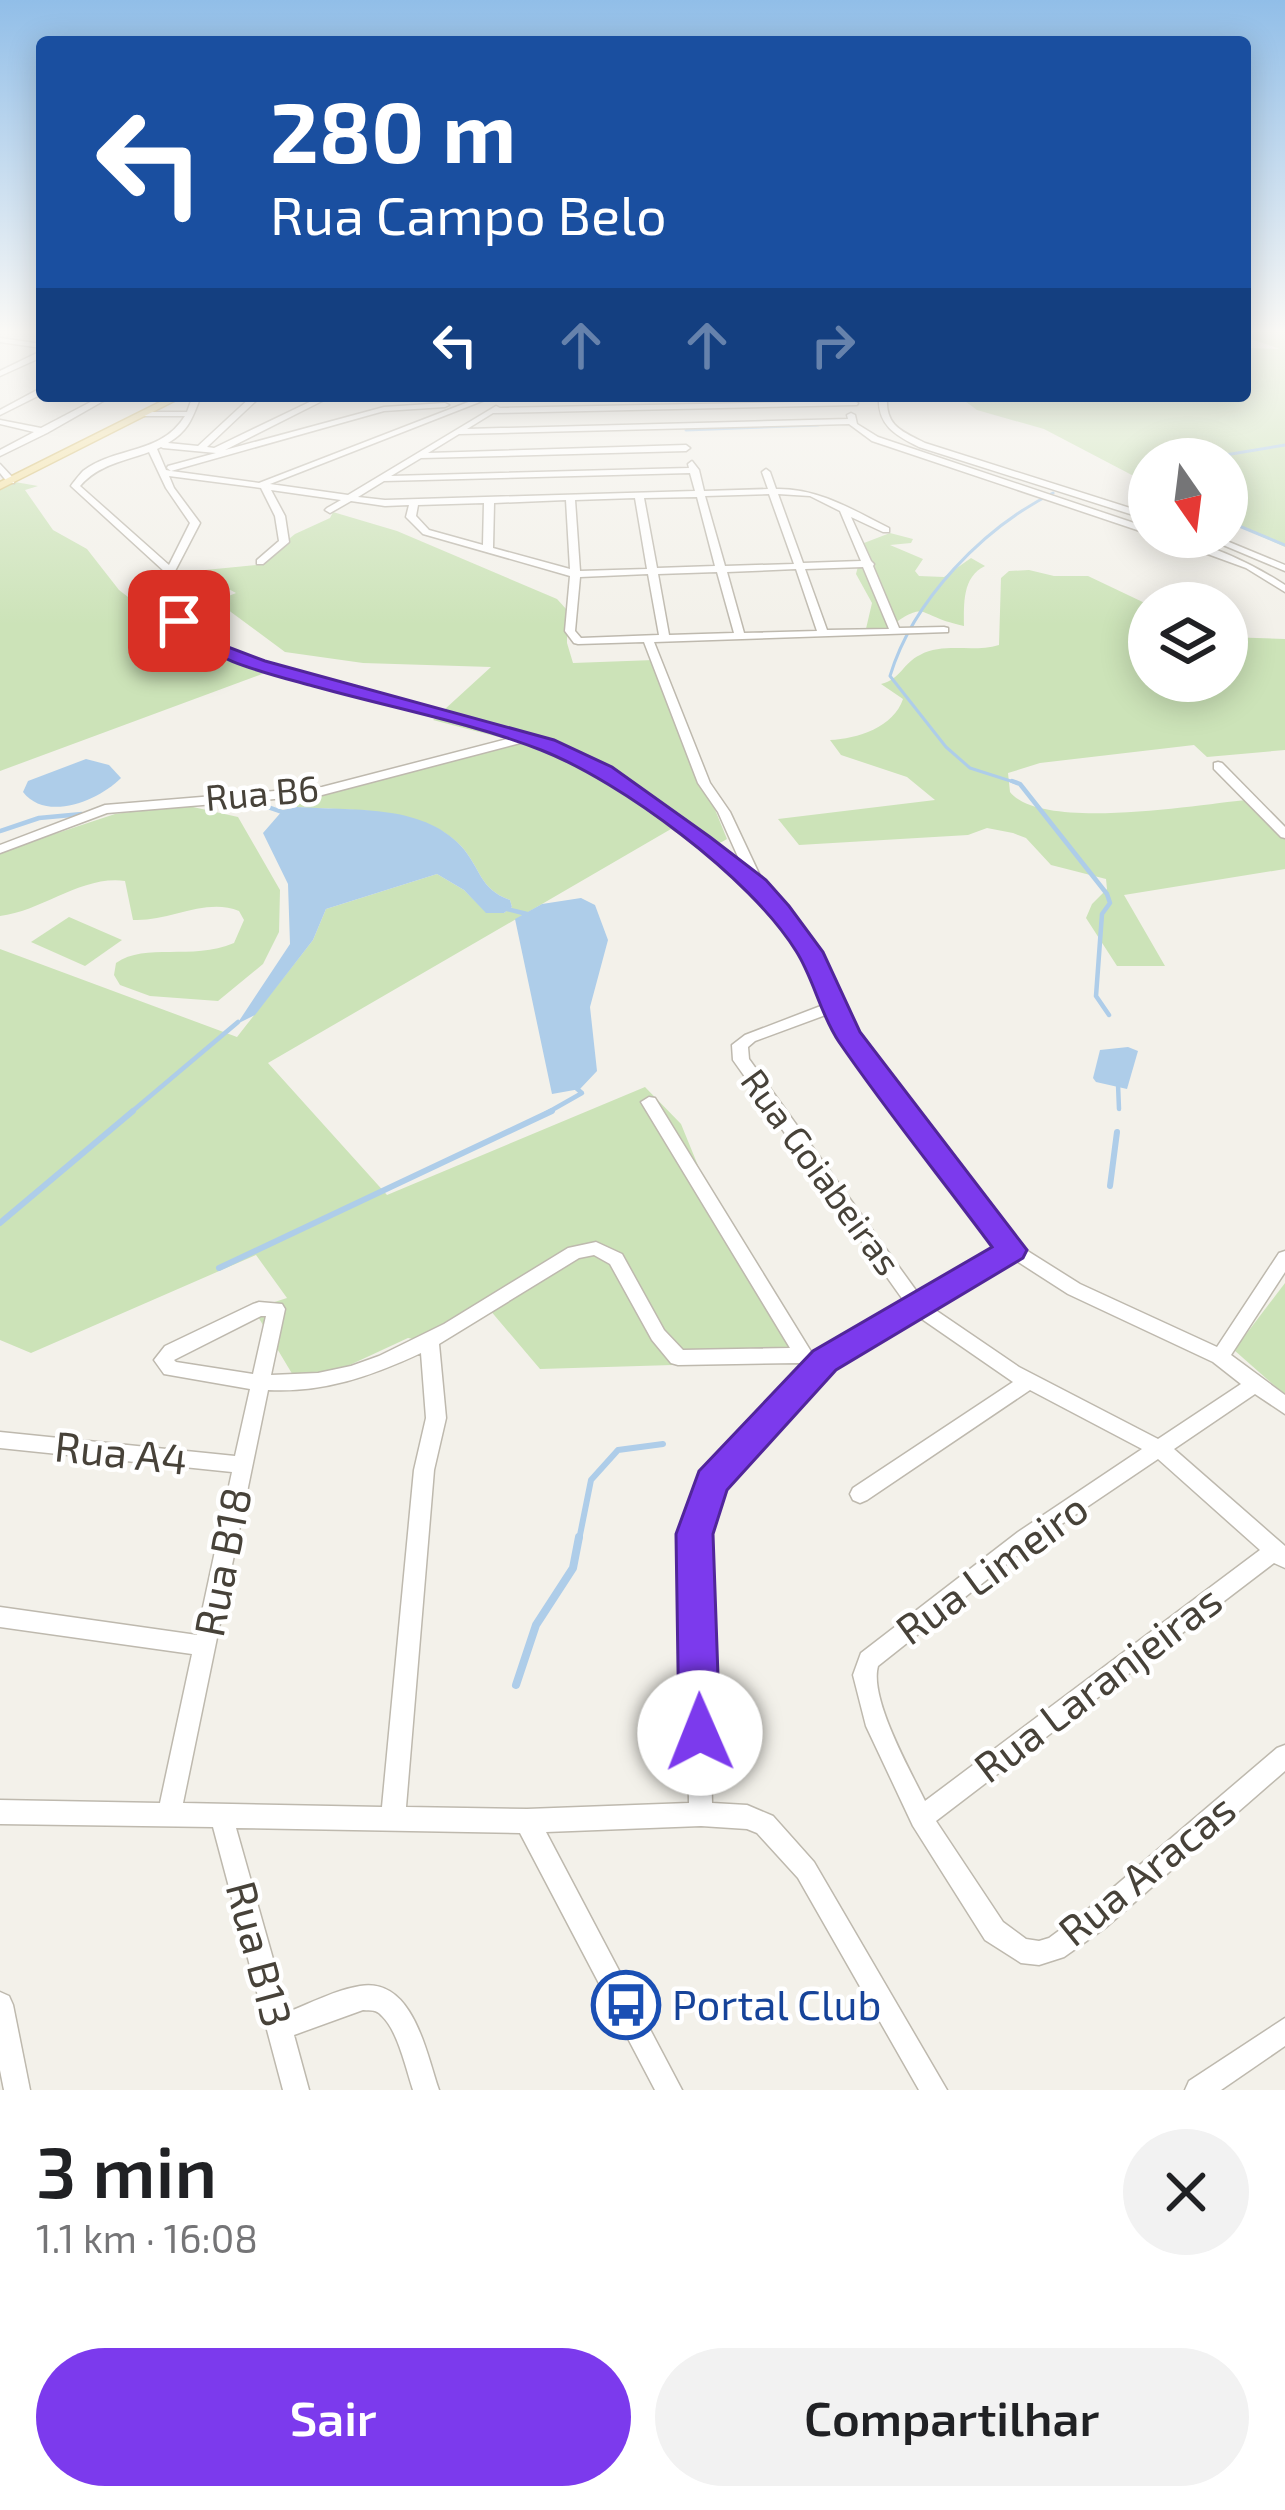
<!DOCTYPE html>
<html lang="pt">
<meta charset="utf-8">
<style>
:root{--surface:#fff;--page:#f2f2f2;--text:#202124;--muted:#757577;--accent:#7c3aed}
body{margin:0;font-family:"Exo 2",sans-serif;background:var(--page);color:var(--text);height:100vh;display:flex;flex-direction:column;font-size:45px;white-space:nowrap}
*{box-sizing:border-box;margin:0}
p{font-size:39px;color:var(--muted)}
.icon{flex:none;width:66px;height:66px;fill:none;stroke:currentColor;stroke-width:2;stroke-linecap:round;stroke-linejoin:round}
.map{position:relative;height:2090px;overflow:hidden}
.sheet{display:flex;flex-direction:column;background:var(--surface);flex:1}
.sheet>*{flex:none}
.top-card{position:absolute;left:36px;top:36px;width:1215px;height:366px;border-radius:12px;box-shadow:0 6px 30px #0003;background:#1a4fa0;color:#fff;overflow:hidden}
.needle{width:78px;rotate:166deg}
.buttons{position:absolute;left:1128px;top:438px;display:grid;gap:24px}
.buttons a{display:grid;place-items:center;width:120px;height:120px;border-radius:50%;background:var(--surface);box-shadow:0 6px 30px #0003;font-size:60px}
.pin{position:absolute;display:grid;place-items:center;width:102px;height:102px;color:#fff;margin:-51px;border-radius:24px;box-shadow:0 6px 18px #0006}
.me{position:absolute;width:132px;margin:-66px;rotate:359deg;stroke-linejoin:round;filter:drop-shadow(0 0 9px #0008)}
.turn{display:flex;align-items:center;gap:42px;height:252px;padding:0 36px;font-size:54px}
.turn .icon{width:156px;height:156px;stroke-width:2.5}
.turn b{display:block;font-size:84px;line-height:102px}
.lanes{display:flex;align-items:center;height:114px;padding:0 36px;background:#0003;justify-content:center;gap:60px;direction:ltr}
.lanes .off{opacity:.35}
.round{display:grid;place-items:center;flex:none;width:126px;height:126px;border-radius:63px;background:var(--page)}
.head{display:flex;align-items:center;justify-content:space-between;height:204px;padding:0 36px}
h1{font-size:72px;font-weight:600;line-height:90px}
.primary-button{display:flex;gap:24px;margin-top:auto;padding:24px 36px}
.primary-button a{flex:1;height:138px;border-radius:72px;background:var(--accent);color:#fff;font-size:48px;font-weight:600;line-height:138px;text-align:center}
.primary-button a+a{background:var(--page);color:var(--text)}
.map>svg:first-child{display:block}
</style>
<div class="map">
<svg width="1285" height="2090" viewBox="0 0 1285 2090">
<rect width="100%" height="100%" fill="#f3f1ea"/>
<g fill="#cce3b8">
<path d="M1245 332H1285V547L1227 521V459H1149V484L1044 429 977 410 958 396H1245V348L1280 349 1245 337Z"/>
<path d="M15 482 38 486 25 490 53 530 87 549 119 590 198 651 265 673 0 771V490Z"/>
<path d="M333 512 397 531 557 599 567 610V643L573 663 654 660 727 839C705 853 691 842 671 829L268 1063 387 1195 645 1087 681 1124 708 1190 801 1361 540 1369 484 1303 419 1340 408 1338 339 1370 294 1377 257 1315 262 1306 287 1298 256 1255 31 1353 0 1340V949L237 1037 313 940 326 909 437 874 464 890 487 913H504L512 907 510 900C479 889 481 868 461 846 422 805 348 811 297 807V799L514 741 433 720 491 667 363 663 285 652 216 601 236 593 195 571 257 565 295 534 330 518Z"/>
<path d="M890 533 913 539 911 543 890 545 923 559 915 571 919 576 944 577 971 558 985 566C962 577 964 604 964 626 911 615 932 596 878 635L865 633 872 603 856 574 864 543Z"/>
<path d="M1029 570 1054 576H1088L1149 605V681H1227V637L1285 639V750L1207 757 1194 745 1040 763 1008 773 1010 792C1041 832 1200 804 1247 800L1285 831V869L1124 895 1165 966H1117L1086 918 1092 904 1107 889 1106 879 1051 865 1026 838 1013 833 987 828 968 835 799 845 778 819 935 800 907 777 841 755 830 740C857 739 894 727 903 699L881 684C901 679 903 663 920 655 944 642 973 653 999 645L1001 578 1009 571Z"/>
<path d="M184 805 238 817 280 890 279 932 263 964 218 1001 150 996 120 985 114 975 116 963C146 942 191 961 234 943L244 920 239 911C206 897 168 922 133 920L125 881C82 875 43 911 0 916V852L115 814Z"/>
<path d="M69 917 122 940 85 966 31 942Z"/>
<path d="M1285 1283V1395L1234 1350Z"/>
</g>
<g fill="#aecde9">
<path d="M86 759 109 765 121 778C98 801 46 822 23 792L28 781Z"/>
<path d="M297 807C350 811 421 803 461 846 481 868 479 889 510 900L512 907 504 913H486L464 890 437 874 326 909 313 940 255 1015 237 1024 290 944 288 884 263 833 283 810Z"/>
<path d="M581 898 595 905 608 940 590 1007 597 1071 580 1089 552 1094 515 919 542 904Z"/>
<path d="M1128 1047 1138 1051 1127 1089 1096 1082 1093 1078 1100 1050Z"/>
</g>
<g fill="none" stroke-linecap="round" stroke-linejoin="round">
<g stroke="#aecde9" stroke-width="3">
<path d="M686 430 818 425"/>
<path d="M1201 459 1285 445"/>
<path d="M1227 521 1285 545"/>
<path d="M1020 784 970 768 946 747 890 676C913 600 983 528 1053 493"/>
</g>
<g stroke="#aecde9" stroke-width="4.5">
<path d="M1012 781 1020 784 1107 894 1110 903 1102 914 1096 996 1109 1015"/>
<path d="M248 800 282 812"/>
<path d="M0 831 39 818 82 814"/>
<path d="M503 908 527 914"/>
<path d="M1118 1084 1119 1109"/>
<path d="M129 1114 238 1022"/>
<path d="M545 1114 582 1093 576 1088"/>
</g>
<g stroke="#aecde9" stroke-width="6">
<path d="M1110 1186 1117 1132"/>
<path d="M0 1223 133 1111"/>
<path d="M219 1268 552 1111"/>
<path d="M579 1540 591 1480 618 1450 663 1444"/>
</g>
<path stroke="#aecde9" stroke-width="8" d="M516 1685 536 1625 573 1568 579 1537"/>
<g stroke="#beb9ae" stroke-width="3">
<g id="minor">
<path d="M0 338 42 344V348L0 342Z"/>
<path d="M39 352H42V357L0 376V371Z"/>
<path d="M39 389H42V394L0 415V410Z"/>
<path d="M102 396H112L47 433 0 456V450L34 432 0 424V420L41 428Z"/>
<path d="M186 396H195L199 401C192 419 188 431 168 443L198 446 252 396H261L207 447 214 448 322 396H332L225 450 384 407 445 403 449 405 445 407 384 411 171 471 259 483 484 396H495L270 484 348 495 496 406 500 408 854 401 858 403 857 405 493 413 467 429 848 419 847 415 851 413 855 415 857 424 878 437 1149 528V534L872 441 849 424 459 434 428 453 686 445 690 448 686 451 421 458 391 476 689 468 688 464 692 461 699 470 704 491 768 489 762 472 766 469 770 472 776 489C818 488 853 510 889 528V532H883L851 517 871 561 874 564 873 566 899 628 944 627 948 628V632L654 642 710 783 730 812 761 878 759 880 817 952 855 1033 1018 1245 1080 1284 1217 1347 1279 1253 1285 1251V1272L1231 1355 1285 1395V1414L1255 1394 1174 1449 1285 1546V1568L1274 1563 936 1821 1003 1922 1026 1939 1039 1941 1049 1938 1087 1910 1277 1748 1285 1745V1771L1105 1928 1064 1957 1039 1965 1021 1963 985 1940 913 1826 866 1726 853 1675 861 1653 1018 1532 1142 1449 1030 1390 867 1500 860 1503 853 1500 850 1494 853 1488 1013 1382 916 1315 831 1366 720 1486 705 1534 712 1803 747 1805 773 1816 814 1862 947 2090H919L798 1878 757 1833 747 1829 701 1826 546 1832 682 2090H655L520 1833 236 1828 288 2012C311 2003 335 1990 360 1986 413 1977 426 2053 439 2090H413C406 2069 398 2031 382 2016 376 2009 372 2011 363 2010L294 2035 309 2090H283L213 1827 0 1824V1800L160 1803 192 1654 0 1627V1607L197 1635 232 1472 0 1448V1432L235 1456 250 1389 164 1374 154 1360 165 1346 253 1304 259 1302 282 1304 285 1309 271 1375 318 1373 351 1366 379 1356 444 1324 568 1248 596 1242 622 1254 664 1330 683 1350 790 1348 641 1102 649 1097 655 1098 815 1358 906 1304 733 1060 732 1045 745 1035 826 1004 803 953 752 888 601 774 543 747 524 742 322 795 107 813 0 853V845L105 805 322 787 511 738 230 659C203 648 190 644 175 617L191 604 194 599 170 577 166 576 165 572 71 486C72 484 81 473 83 471 116 446 161 455 185 416H142L138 414 142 412H187L191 401ZM161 447 163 448 216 453 168 466 167 468 171 471 166 470 157 449ZM149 452 166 488 190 523 169 565 80 486C98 465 124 461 149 452ZM690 473 695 491 385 500 358 497 384 481ZM169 476 261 488 275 516 279 541 257 560V564H263L289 542 285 516 271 490 341 500 327 508 325 510 330 513 351 501 385 506 409 505 406 517 423 534 570 576 565 631 574 643 578 644 644 642 698 783 718 812 743 868 609 768 551 743 238 655C216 646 198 639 186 618L200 608 204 598 175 571 200 523 174 488ZM769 494 794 564 725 566 705 496ZM778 494 810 496 840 511 861 561 803 563ZM697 497 715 566 657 568 644 498ZM635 498 647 569 580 571 575 500ZM566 500 570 569 493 548 494 503ZM484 503 483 545 429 530 416 516 418 505ZM863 567 889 629 827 630 805 569ZM796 569 817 631 744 633 727 572ZM717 572 734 633 669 635 658 574ZM648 574 659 635 581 638 575 631 580 577ZM831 1013 843 1038 1001 1248 920 1296 749 1059 748 1047 755 1041ZM594 1255 610 1264 652 1340 671 1363 678 1365 799 1363 807 1367 704 1476 685 1534 689 1803 527 1809 406 1807 434 1470 446 1418 439 1344 579 1258ZM1012 1258 1068 1294 1213 1362 1241 1384 1158 1439 1019 1367 931 1307ZM261 1316H266L253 1374 176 1362 174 1360ZM421 1353 426 1418 414 1470 382 1807 183 1803 268 1390C323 1393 372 1376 421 1353ZM1158 1459 1260 1550 925 1801C910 1770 869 1698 878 1666L1032 1544Z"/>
<path d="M879 396H887C885 426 901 431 925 443L1149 514V520L919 447C895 435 877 425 879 396Z"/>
<path d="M0 464 14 479V483H8L0 473Z"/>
<path d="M1161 537C1199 537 1254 565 1285 585V592L1246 568Z"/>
<path d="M1204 537H1217L1285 565V571Z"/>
<path d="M1218 762 1222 763 1285 827V838L1281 837 1214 769V763Z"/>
<path d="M0 1992 9 1996 13 2005 30 2090H4L0 2070Z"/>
<path d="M1285 2018V2046L1221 2090H1185L1189 2081Z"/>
</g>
</g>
<g stroke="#d7c074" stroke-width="3">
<path id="major" d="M172 396H184L0 489V482Z"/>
</g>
<use href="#minor" fill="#fff" fill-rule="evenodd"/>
<use href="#major" fill="#f4e2a3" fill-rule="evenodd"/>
</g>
<linearGradient id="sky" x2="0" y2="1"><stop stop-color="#91bee8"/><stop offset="0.53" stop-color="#faf9f6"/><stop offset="1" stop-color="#faf9f6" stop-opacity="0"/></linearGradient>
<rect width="1285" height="625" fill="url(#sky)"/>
<path fill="#7c3aed" stroke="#51269a" stroke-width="3" d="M173 617H186L212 641 265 661 554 740 612 767 710 837 766 880 789 906 823 952 860 1032 1027 1250 1023 1258 836 1370 727 1490 713 1534 720 1733 714 1747 700 1753 685 1747 679 1733 676 1534 699 1471 813 1351 992 1247C941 1178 887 1112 839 1042 820 1014 814 979 796 951 750 877 622 782 541 750 469 722 388 707 313 686 262 672 212 661 173 625Z"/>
<defs>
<g id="bus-ring" transform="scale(3.45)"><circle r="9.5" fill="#fff" stroke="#1a4fb4" stroke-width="1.5"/><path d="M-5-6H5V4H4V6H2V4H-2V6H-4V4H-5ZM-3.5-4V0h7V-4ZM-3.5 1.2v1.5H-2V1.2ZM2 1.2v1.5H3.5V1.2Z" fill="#1a4fb4"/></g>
</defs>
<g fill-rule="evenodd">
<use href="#bus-ring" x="626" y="2005"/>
</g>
<g text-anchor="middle" stroke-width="9" stroke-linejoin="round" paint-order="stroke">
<g font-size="36" fill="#474239" stroke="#fff">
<text transform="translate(262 793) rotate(-5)" y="13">Rua B6</text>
<text transform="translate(821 1172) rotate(54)" y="13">Rua Goiabeiras</text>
</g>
<g font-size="42" fill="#474239" stroke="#fff">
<text transform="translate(121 1453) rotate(6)" y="15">Rua A4</text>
<text transform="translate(223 1562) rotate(-79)" y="15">Rua B18</text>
<text transform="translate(992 1569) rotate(-36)" y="15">Rua Limeiro</text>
<text transform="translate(1098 1684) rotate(-37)" y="15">Rua Laranjeiras</text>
<text transform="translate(1147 1870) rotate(-39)" y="15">Rua Aracas</text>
<text transform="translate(259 1954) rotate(75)" y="15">Rua B13</text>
</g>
<g font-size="42" fill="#164399" stroke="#fff" text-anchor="start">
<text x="672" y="2020">Portal Club</text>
</g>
</g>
</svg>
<div class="buttons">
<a><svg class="needle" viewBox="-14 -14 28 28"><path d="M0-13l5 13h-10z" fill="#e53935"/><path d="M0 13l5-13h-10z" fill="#757577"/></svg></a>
<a><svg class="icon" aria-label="layers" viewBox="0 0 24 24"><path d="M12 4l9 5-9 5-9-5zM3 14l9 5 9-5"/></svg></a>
</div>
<div class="pin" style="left:179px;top:621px;background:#d93025"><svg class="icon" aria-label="arrive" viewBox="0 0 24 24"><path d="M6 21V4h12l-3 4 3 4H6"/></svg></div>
<svg class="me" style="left:700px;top:1733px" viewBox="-20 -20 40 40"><circle r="19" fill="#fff"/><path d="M0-13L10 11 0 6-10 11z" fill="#7c3aed"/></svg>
<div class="top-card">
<div class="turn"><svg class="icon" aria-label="left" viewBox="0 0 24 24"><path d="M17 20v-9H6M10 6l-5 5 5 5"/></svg><div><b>280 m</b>Rua Campo Belo</div></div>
<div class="lanes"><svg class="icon" aria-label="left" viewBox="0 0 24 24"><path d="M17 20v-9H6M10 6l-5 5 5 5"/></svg><svg class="icon off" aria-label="ahead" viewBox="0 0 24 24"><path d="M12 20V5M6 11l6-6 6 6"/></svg><svg class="icon off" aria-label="ahead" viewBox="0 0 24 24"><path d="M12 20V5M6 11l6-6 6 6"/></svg><svg class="icon off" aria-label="right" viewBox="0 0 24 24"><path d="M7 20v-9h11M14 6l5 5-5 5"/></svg></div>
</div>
</div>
<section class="sheet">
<div class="head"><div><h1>3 min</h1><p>1.1 km · 16:08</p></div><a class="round"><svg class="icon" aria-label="close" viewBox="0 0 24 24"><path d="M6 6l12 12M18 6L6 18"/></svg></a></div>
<div class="primary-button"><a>Sair</a><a>Compartilhar</a></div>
</section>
